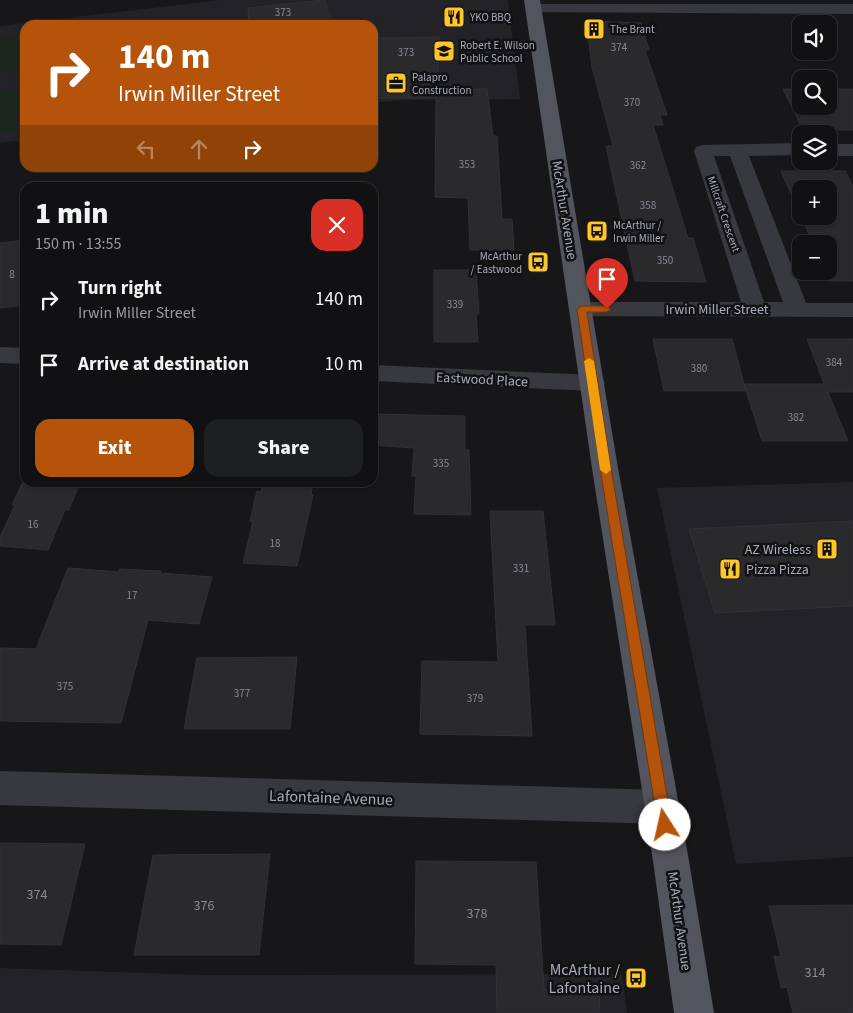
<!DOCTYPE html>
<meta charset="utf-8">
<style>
:root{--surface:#111113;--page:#1e1f21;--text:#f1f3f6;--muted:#9c9da0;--line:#303133;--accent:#b45309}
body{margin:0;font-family:"Source Sans 3",sans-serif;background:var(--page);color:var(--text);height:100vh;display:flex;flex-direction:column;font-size:19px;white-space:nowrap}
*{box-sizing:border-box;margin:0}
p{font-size:16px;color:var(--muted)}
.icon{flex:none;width:28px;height:28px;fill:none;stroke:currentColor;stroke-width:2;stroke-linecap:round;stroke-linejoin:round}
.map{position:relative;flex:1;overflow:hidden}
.details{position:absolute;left:20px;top:182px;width:358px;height:305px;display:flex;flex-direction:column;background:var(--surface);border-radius:15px;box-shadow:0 1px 4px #0004,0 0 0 1px var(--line)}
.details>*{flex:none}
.banner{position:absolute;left:20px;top:20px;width:358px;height:152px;border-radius:15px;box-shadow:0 1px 4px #0004,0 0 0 1px var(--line);background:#b45309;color:#fff;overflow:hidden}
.tools{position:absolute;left:792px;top:15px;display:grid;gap:10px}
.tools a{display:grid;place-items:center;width:45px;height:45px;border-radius:10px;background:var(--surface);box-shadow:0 1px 4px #0004,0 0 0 1px var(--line);font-size:25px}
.pin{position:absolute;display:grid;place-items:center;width:42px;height:42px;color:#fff;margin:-51px -21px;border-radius:50% 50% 50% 0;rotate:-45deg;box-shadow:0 0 5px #0007}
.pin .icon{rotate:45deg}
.me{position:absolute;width:55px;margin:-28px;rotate:350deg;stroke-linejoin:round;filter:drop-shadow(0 0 4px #0008)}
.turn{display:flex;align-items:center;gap:18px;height:105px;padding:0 15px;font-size:22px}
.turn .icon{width:65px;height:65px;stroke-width:2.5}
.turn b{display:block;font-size:35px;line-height:42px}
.lanes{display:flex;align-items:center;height:48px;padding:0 15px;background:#0003;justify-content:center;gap:25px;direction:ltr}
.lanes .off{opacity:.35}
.round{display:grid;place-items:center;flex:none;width:52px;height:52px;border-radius:15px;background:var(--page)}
.headline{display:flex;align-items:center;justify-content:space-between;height:85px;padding:0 15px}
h1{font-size:30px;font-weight:800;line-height:38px}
.action{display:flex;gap:10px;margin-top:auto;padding:10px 15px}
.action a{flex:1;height:58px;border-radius:15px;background:var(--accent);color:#fff;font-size:20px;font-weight:800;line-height:58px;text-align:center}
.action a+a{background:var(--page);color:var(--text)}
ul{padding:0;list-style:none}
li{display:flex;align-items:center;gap:15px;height:65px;padding:0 15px}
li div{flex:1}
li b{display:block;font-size:19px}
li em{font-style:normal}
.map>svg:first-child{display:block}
</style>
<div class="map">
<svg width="853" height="1013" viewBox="0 0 853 1013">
<rect width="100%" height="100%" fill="#171719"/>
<g fill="#232327">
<path d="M220 0H508L520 99 402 100 373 103 372 25H25V140L0 143V26Z"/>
<path d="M853 482V857L736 864 657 488Z"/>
<path d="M0 968 204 975 622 974 627 1013H0Z"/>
</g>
<g fill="#1c251e">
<path d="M25 34V68L0 71V37Z"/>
<path d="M25 89V129L0 132V92Z"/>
</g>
<g fill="#2a2a2d" stroke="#313136">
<path d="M324 0 334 25H249L248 8Z"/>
<path d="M586 21 641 23 649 50H645L667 115H660L663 125H653L688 238H693L706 282 635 281 606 146H613L592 67Z"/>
<path d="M440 37 437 90 487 89 493 136H497L502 219H512L514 250H470L468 198 435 197 436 94V98H376L377 66H372V38Z"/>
<path d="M783 89H801V106H829V89H853V130H803Z"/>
<path d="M781 171H845L853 186V281H829L825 271H829V244H813L801 216H829V189H801V216Z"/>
<path d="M25 240V305L0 308V243Z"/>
<path d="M434 270H476L479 314H476L478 342H434Z"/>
<path d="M653 339H732L746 391H664Z"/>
<path d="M807 339H853V392H828L848 441H762L744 384H824Z"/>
<path d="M372 414 465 416V450H469L471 515 414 514 416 476H412L414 448 372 445Z"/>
<path d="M23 482H80L69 510H65L48 550 0 546V537L15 505H12Z"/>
<path d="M263 482H313L311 495H313L297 566 243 563 253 521H250L257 491 261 492Z"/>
<path d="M490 511H543L555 625H525L532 736 420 734 422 661 498 662Z"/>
<path d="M853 521V606L715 613 689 529Z"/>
<path d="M68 568 119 572 120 569 161 571 160 573 212 577 199 624 148 620 121 723 0 721V648L36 649Z"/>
<path d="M297 657 290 729H184L197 658Z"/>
<path d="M0 843 85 844 61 945 0 944Z"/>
<path d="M270 854 259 955H134L153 855Z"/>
<path d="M416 861 536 862 544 990 600 991 599 1013H497L496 965 415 964Z"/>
<path d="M853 905V1013H793L787 987 781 988 774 956 781 957 769 906Z"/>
</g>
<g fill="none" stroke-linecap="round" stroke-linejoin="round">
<g fill="#38383f" fill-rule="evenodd">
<path d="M534 4H853V14L529 12 526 9 529 6Z"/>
<path d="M801 143V155L749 156 806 303H853V317L582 316 574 314 571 309 574 304 582 302H741L694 151 696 147 703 145ZM714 156H730L783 302H764Z"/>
<rect x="829" y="144" width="24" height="12"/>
<path d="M0 347 25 348V364L0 363Z"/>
<path d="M372 365 593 375 602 377 605 383 602 389 593 391 372 381Z"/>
<path d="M0 771 662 790 674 795 679 807 674 819 662 824 0 805Z"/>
</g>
<path fill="#53555e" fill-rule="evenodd" d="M524 0H540L618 468 689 861 714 1013H674L653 861 592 468Z"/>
</g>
<path fill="#b45309" stroke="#753606" d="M582 306H607L611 309 607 312H587L611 468 672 825 670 830 665 832 660 830 658 825 600 468 577 309Z"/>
<path fill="#f59e0b" d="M589 358 594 361 611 470 606 474 600 470 584 361Z"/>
<defs>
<g id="restaurant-square" transform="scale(1.125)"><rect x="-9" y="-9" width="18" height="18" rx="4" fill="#ffc629" stroke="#121214"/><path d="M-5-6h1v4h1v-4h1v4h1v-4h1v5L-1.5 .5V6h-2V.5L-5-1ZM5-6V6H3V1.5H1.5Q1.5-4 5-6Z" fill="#111"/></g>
<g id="building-square" transform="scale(1.125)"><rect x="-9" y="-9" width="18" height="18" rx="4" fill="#ffc629" stroke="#121214"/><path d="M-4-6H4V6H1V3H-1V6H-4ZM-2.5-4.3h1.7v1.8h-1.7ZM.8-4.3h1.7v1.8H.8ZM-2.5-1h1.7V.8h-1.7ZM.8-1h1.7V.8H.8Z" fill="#111"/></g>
<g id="school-square" transform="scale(1.125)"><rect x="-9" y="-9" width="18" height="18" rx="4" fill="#ffc629" stroke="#121214"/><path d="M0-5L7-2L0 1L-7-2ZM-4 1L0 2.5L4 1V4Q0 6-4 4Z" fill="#111"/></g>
<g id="office-square" transform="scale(1.125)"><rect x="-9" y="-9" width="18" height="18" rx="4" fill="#ffc629" stroke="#121214"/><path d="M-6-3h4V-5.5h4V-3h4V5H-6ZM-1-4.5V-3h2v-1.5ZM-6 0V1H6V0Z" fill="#111"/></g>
<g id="bus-square" transform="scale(1.125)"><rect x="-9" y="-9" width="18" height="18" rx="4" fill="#ffc629" stroke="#121214"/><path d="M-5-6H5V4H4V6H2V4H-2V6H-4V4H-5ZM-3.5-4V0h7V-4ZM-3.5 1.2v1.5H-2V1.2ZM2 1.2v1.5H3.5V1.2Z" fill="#111"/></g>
</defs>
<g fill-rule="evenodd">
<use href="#restaurant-square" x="454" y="17"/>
<use href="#building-square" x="594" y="29"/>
<use href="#school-square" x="444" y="51"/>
<use href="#office-square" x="396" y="83"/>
<use href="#bus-square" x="597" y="231"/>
<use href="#bus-square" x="538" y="262"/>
<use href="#building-square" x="827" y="549"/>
<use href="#restaurant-square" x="730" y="569"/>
<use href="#bus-square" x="636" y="978"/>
</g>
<g text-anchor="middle" stroke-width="5" stroke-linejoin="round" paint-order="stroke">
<g font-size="11" fill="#888b96">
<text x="283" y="16">373</text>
<text x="619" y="51">374</text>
<text x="406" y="56">373</text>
<text x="632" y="106">370</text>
<text x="467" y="168">353</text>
<text x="638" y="169">362</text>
<text x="648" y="209">358</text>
<text x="665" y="264">350</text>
<text x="12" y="278">8</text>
<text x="455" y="308">339</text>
<text x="834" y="366">384</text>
<text x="699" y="372">380</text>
<text x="796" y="421">382</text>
<text x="441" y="467">335</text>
<text x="33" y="528">16</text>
<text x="275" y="547">18</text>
<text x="521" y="572">331</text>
<text x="132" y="599">17</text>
<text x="65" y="690">375</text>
<text x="242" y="697">377</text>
<text x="475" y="702">379</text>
</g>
<g font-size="11" fill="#a8acba" stroke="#121214" text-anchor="start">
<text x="470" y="21">YKO BBQ</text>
<text x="610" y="33">The Brant</text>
<text x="460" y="49">Robert E. Wilson<tspan x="460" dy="13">Public School</tspan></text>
<text x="412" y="81">Palapro<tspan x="412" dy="13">Construction</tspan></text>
<text x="613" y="229">McArthur /<tspan x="613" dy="13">Irwin Miller</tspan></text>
<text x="522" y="260" text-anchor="end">McArthur<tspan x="522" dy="13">/ Eastwood</tspan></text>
</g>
<g font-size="11" fill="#a8acba" stroke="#121214">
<text transform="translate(724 214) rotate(71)" y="4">Millcraft Crescent</text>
</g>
<g font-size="14" fill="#a8acba" stroke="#121214">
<text transform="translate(565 210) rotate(81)" y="5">McArthur Avenue</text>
<text x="717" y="314">Irwin Miller Street</text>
<text transform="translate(482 379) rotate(3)" y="5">Eastwood Place</text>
<text transform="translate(680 921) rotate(82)" y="5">McArthur Avenue</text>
</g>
<g font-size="14" fill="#a8acba" stroke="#121214" text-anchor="end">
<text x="811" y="554">AZ Wireless</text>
<text x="746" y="574" text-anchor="start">Pizza Pizza</text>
</g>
<g font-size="14" fill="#888b96">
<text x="37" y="899">374</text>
<text x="204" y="910">376</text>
<text x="477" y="918">378</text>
<text x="815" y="977">314</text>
</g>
<g font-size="16" fill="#a8acba" stroke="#121214">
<text transform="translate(331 797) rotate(2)" y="6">Lafontaine Avenue</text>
</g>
<g font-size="16" fill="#a8acba" stroke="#121214" text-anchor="end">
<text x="620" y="975">McArthur /<tspan x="620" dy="18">Lafontaine</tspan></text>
</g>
</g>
</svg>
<div class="tools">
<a><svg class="icon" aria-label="sound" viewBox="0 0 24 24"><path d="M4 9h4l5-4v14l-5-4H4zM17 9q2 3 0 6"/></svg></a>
<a><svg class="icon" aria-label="search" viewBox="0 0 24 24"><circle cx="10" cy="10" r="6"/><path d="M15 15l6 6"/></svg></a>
<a><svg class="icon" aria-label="layers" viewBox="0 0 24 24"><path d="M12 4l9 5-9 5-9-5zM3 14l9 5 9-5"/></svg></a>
<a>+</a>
<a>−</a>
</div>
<div class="pin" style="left:607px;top:309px;background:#d93025"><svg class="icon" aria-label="arrive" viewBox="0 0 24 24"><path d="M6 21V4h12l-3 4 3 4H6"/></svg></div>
<svg class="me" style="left:665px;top:825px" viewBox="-20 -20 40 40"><circle r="19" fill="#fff"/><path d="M0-13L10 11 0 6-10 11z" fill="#b45309"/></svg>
<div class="banner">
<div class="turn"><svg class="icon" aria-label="right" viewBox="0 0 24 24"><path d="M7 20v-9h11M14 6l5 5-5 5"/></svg><div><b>140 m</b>Irwin Miller Street</div></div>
<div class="lanes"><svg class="icon off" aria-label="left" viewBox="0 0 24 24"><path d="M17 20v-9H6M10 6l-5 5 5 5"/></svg><svg class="icon off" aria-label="ahead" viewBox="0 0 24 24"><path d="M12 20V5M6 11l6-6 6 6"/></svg><svg class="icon" aria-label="right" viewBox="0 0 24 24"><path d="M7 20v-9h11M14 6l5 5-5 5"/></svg></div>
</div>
<section class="details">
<div class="headline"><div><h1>1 min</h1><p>150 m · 13:55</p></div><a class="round" style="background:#d93025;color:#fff"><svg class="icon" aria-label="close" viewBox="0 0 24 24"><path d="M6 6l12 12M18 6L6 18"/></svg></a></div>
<ul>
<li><svg class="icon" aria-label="right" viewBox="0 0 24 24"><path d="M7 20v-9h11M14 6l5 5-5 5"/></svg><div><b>Turn right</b><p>Irwin Miller Street</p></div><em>140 m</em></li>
<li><svg class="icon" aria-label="arrive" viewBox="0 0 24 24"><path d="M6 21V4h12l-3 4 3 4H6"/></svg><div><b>Arrive at destination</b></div><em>10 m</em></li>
</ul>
<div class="action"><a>Exit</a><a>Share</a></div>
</section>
</div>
